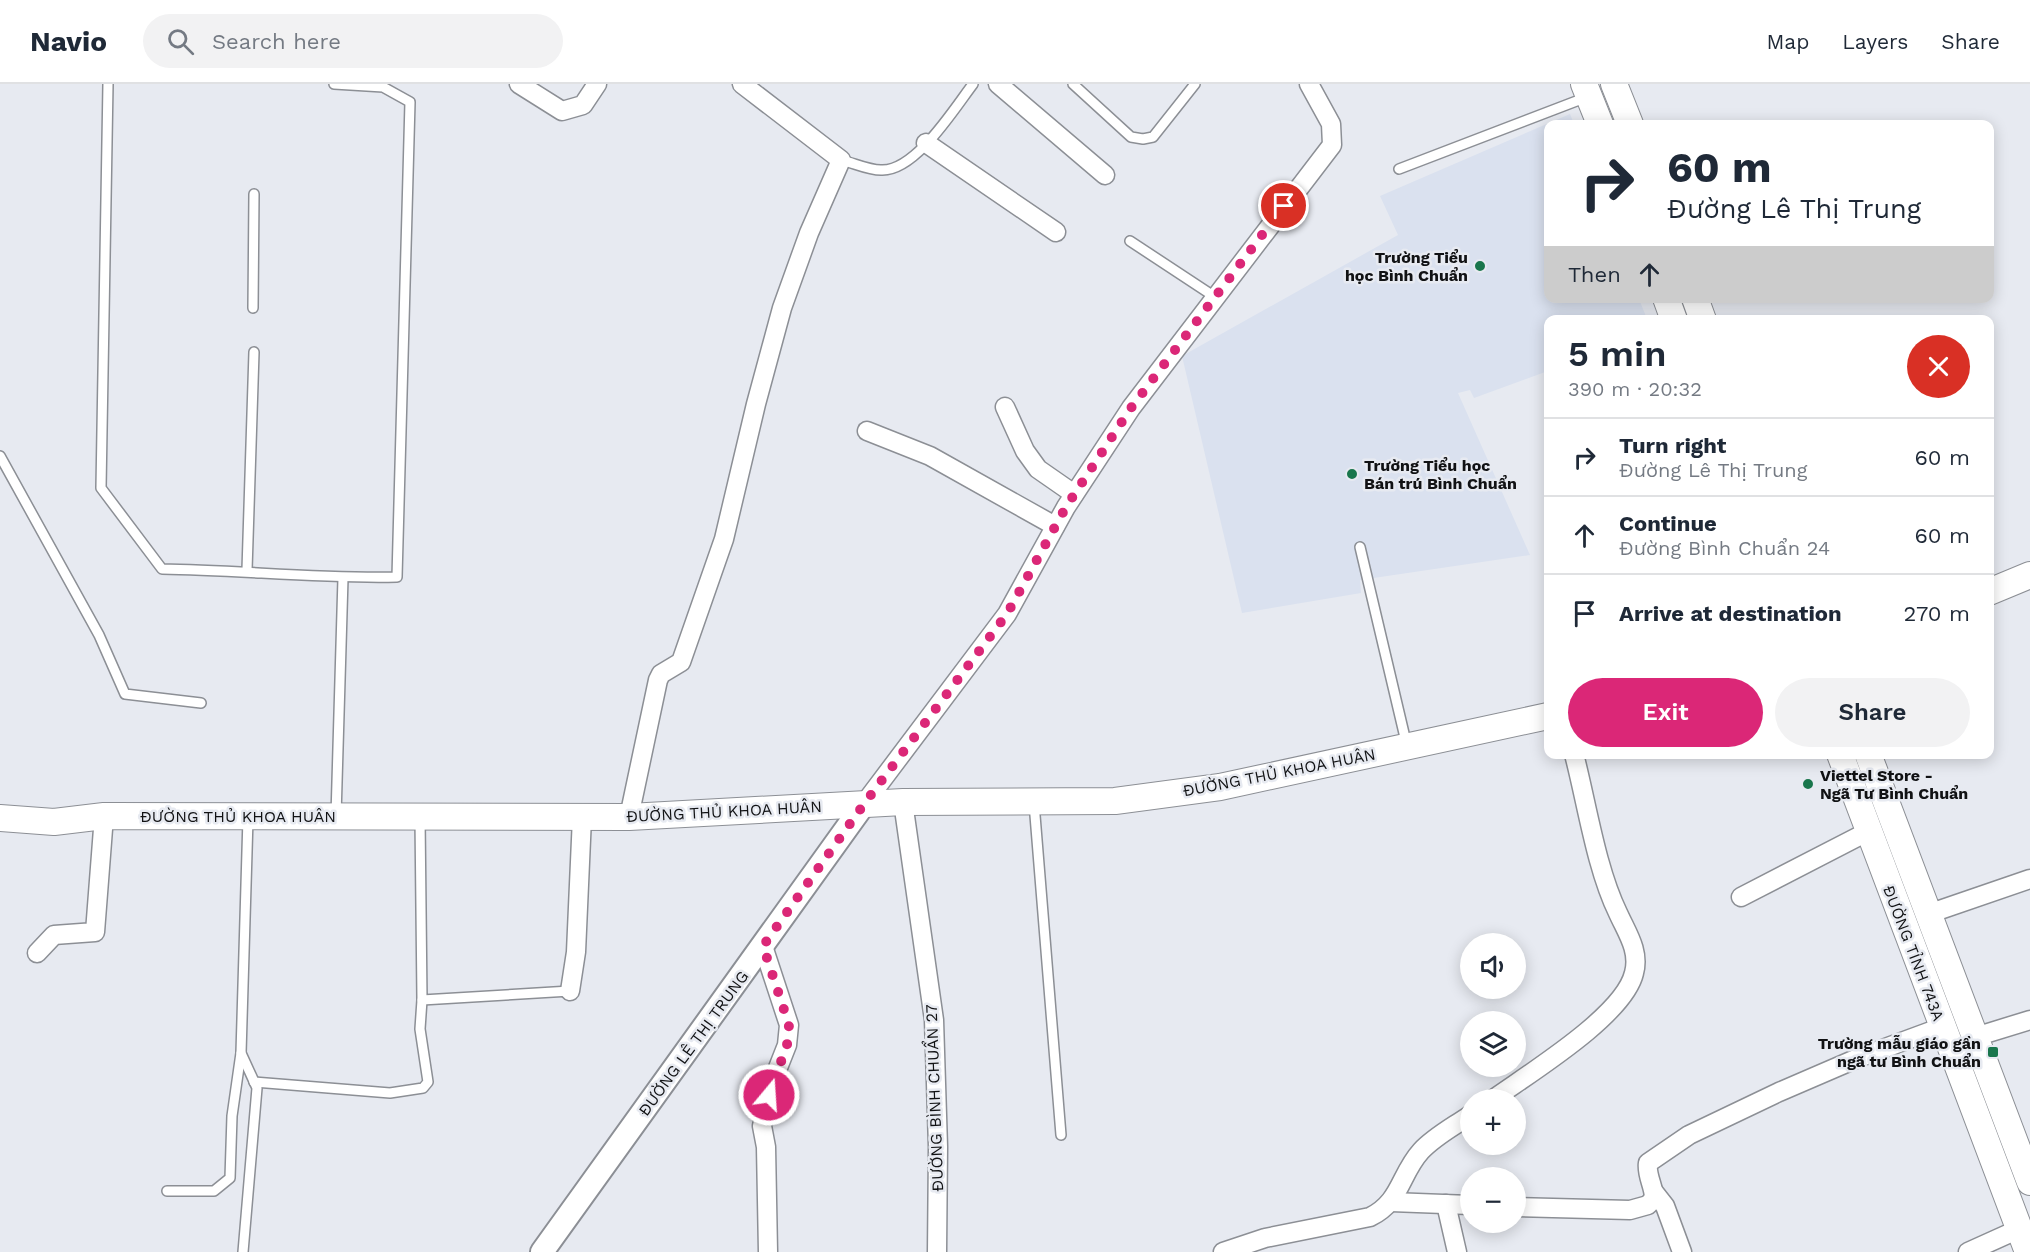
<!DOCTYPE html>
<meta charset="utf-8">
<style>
:root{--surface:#fff;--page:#f2f2f3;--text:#1f2937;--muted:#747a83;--line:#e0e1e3;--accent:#db2777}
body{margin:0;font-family:"Work Sans",sans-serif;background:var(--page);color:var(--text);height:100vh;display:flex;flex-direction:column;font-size:22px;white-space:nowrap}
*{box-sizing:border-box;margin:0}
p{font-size:20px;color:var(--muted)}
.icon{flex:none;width:33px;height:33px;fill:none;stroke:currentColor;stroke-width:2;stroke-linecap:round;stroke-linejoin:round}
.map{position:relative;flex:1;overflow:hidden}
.drawer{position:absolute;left:1544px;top:231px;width:450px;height:444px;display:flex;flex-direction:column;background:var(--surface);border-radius:12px;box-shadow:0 3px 15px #0003}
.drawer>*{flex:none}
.hud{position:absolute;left:1544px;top:36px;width:450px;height:183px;border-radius:12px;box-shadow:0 3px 15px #0003;background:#fff;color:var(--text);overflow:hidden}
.fabs{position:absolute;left:1460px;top:849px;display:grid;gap:12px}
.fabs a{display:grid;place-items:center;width:66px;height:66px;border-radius:50%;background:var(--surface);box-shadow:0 3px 15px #0003;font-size:30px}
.pin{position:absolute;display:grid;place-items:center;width:51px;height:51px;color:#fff;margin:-26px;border:3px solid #fff;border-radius:50%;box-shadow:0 2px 6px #0007}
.me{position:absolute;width:66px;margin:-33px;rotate:18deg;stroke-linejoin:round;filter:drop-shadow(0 0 4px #0008)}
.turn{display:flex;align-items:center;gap:21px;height:126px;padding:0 24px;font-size:27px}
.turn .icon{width:78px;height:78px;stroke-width:2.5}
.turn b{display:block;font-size:42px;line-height:51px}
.then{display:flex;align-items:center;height:57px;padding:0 24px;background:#0003;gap:12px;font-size:22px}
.round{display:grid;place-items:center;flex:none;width:63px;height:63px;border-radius:32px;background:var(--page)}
.summary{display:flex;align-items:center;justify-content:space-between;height:102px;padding:0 24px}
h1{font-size:36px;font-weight:600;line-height:45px}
.cta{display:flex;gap:12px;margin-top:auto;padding:12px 24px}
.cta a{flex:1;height:69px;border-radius:36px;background:var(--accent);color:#fff;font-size:24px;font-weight:600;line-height:69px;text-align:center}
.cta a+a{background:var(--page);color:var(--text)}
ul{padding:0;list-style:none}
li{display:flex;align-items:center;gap:18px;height:78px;padding:0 24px;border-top:2px solid var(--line)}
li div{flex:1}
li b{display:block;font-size:22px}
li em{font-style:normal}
header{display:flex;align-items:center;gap:36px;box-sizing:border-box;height:84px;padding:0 30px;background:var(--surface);border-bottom:2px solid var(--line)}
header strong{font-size:28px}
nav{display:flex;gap:33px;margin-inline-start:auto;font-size:21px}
.search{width:420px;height:54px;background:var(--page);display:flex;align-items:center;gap:15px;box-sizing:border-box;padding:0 21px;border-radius:33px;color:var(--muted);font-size:22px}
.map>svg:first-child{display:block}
</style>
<header>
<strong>Navio</strong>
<div class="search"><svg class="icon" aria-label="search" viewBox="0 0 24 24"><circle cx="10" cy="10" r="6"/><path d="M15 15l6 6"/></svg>Search here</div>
<nav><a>Map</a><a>Layers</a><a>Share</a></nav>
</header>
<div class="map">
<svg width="2030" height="1168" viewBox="0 0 2030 1168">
<rect width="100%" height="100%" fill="#e7eaf1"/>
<path fill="#dae1ef" d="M1570 30 1574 40H1548V214L1639 215 1647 235 1548 236V287L1474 314 1470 306 1458 309 1530 471 1360 496 1361 509 1242 529 1182 272 1398 151 1380 112Z"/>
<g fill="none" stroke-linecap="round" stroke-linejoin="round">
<g stroke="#8c8f95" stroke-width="12">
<g id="service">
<path d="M108 0 101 404 162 485C241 486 319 495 397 493L410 18 383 3 334 0"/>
<path d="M1073 0 1131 53 1143 55 1153 53 1195 0"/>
<path d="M841 76C854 79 868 86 881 86 915 88 954 25 973 0"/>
<path d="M1399 85 1587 13"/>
<path d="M1130 157 1215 213"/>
<path d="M253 224 254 110"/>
<path d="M0 372 99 551 125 610 201 619"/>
<path d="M1360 463 1407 662"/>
<path d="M247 486 254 268"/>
<path d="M1034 719 1061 1051"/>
<path d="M336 732 343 494"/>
<path d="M420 734 422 916 570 907"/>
<path d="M254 998 390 1009 423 1004 428 998 420 945 422 916"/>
<path d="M167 1107H214L230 1094 232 1032 241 969"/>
<path d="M243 1168 257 1004 241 969 248 734"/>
</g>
</g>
<g stroke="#8c8f95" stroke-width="21">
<g id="minor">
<path d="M519 0 562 27 583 21 597 0"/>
<path d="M998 0 1105 91"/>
<path d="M926 59 1056 148"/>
<path d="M1005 323 1025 367 1038 385 1074 410"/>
<path d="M867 347 930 372 1055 442"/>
<path d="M903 718 934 936 938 1063 937 1168"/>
<path d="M864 720 1007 530 1066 423 1131 324 1332 61 1331 40 1309 0"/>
<path d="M629 733 658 596 661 590 681 578 724 455 756 320 782 224 809 149 841 76 742 0"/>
<path d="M1741 813 1869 747"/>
<path d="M1928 830 2030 795"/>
<path d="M763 862 789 941 787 961 772 999 762 1042 766 1063 768 1168"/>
<path d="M37 869 54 851 95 848 104 732"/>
<path d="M570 907 576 868 582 733"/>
<path d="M1975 953 2030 936"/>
<path d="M1492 1016C1528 990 1624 932 1634 889 1640 867 1627 849 1618 829 1596 784 1587 720 1574 670"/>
<path d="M1654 1108 1665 1122 1682 1168"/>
<path d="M1391 1118 1470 1121"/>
<path d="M1446 1120 1457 1168"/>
<path d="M1515 1123 1630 1126 1648 1121 1654 1114C1654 1102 1646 1091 1648 1079L1689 1051 1779 1008 1858 974 1942 943"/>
<path d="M1223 1168 1265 1154 1370 1133C1401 1118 1400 1090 1421 1067 1435 1052 1453 1043 1470 1031"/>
<path d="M1968 1168 2019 1145"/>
</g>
</g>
<g stroke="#8c8f95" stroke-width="26">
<path id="tertiary" d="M542 1168 864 720"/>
</g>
<g stroke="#8c8f95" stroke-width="28">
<g id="secondary">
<path d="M1584 0 1600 40"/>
<path d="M1614 0 1630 40"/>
<path d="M1666 214 1674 236"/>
<path d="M1695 214 1703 236"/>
<path d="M1989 508 2030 491"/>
<path d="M1840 670 2028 1168"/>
<path d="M1868 670 2030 1098"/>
<path d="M0 734 54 738 104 732 629 733 903 718 1115 717 1220 703 1548 632"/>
</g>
</g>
<use href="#service" stroke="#fff" stroke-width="9"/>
<use href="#minor" stroke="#fff" stroke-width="18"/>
<use href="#tertiary" stroke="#fff" stroke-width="22"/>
<use href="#secondary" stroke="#fff" stroke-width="26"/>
</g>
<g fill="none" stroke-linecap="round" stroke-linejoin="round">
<path stroke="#db2777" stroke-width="10" stroke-dasharray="0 18" d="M769 1011 787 961 789 941 763 862 864 720 1007 530 1066 423 1131 324 1284 122"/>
</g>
<g fill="#19764c" stroke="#e7eaf1" stroke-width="2">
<circle cx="1480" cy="182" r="6"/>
<circle cx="1352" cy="390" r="6"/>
<circle cx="1808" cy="700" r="6"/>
<rect x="1987" y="962" width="12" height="12" rx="3"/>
</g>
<g text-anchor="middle" stroke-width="5" stroke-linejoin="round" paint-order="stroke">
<g font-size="16" font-weight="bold" fill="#111214" stroke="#e7eaf1" text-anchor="end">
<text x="1468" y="179">Trường Tiểu<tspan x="1468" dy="18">học Bình Chuẩn</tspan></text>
<text x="1364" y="387" text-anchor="start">Trường Tiểu học<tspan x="1364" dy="18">Bán trú Bình Chuẩn</tspan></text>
<text x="1820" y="697" text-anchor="start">Viettel Store -<tspan x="1820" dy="18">Ngã Tư Bình Chuẩn</tspan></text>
<text x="1981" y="965">Trường mẫu giáo gần<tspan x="1981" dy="18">ngã tư Bình Chuẩn</tspan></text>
</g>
<g font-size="16" fill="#111214" stroke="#e7eaf1">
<text transform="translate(1279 688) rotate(-11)" y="6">ĐƯỜNG THỦ KHOA HUÂN</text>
<text transform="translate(724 727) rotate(-3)" y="6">ĐƯỜNG THỦ KHOA HUÂN</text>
<text x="238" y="738">ĐƯỜNG THỦ KHOA HUÂN</text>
<text transform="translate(1914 869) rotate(69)" y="6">ĐƯỜNG TỈNH 743A</text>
<text transform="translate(693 959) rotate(-54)" y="6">ĐƯỜNG LÊ THỊ TRUNG</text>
<text transform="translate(934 1014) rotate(-92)" y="6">ĐƯỜNG BÌNH CHUẨN 27</text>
</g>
</g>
</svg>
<div class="fabs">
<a><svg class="icon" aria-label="sound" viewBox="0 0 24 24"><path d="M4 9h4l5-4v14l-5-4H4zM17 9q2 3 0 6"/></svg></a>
<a><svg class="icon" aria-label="layers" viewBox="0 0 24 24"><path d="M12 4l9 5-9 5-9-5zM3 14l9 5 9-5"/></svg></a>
<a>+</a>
<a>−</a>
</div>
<div class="pin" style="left:1284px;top:122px;background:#d93025"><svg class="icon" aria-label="arrive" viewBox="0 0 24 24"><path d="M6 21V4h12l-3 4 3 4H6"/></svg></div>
<svg class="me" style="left:769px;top:1011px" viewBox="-20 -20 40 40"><circle r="17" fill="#db2777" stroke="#fff" stroke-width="3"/><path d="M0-11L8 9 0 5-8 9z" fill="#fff"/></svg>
<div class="hud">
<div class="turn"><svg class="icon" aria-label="right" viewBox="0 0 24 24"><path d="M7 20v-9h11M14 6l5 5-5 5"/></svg><div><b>60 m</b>Đường Lê Thị Trung</div></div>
<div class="then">Then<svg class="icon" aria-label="ahead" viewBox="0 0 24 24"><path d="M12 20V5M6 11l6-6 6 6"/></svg></div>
</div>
<section class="drawer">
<div class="summary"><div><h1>5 min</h1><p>390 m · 20:32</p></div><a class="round" style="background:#d93025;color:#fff"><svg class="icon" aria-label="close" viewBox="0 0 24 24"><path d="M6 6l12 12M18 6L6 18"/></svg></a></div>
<ul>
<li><svg class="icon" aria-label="right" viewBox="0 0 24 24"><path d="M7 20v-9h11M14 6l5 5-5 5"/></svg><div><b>Turn right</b><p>Đường Lê Thị Trung</p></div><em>60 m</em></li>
<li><svg class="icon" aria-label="ahead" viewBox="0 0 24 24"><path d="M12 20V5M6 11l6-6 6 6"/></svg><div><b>Continue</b><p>Đường Bình Chuẩn 24</p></div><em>60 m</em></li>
<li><svg class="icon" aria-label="arrive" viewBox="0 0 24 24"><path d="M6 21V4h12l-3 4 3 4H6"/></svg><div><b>Arrive at destination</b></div><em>270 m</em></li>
</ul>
<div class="cta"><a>Exit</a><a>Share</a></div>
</section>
</div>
